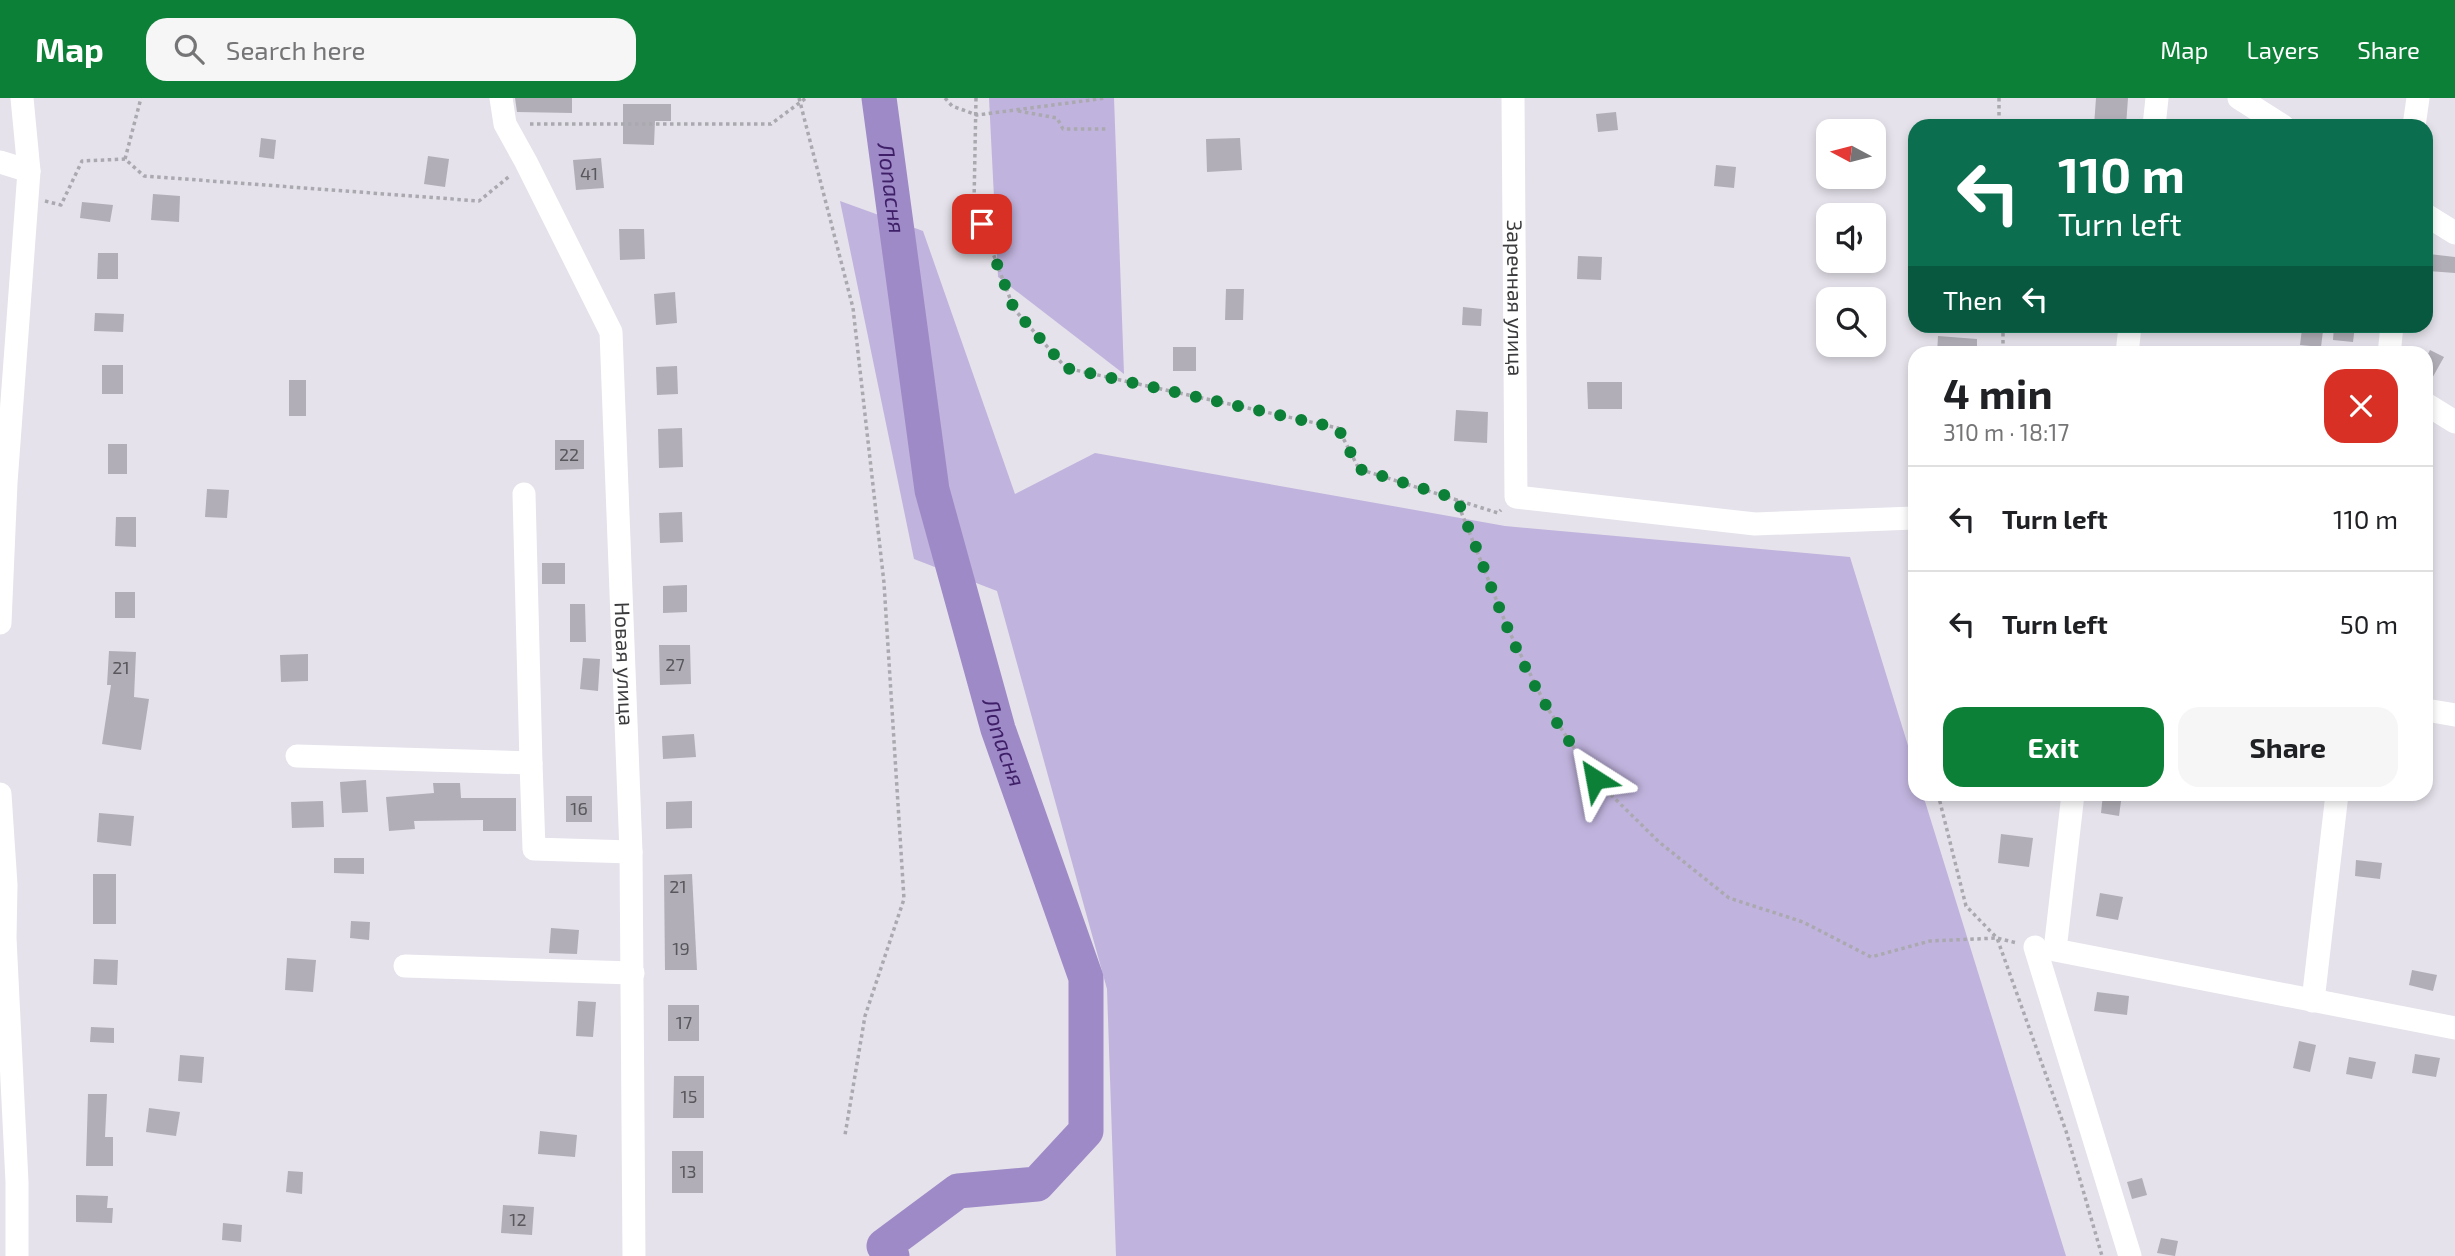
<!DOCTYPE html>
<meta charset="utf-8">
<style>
:root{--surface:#fff;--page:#f6f6f6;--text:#202124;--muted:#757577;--line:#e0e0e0;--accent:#0d8037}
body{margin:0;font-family:"Exo 2",sans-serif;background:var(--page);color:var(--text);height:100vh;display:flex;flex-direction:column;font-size:26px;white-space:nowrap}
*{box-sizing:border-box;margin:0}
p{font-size:23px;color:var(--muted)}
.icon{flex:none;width:38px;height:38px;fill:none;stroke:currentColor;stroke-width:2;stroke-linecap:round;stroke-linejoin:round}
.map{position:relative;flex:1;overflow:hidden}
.side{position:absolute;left:1908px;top:248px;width:525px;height:455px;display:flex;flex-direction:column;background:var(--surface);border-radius:21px;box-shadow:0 4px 10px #0003}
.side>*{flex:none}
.guide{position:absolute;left:1908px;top:21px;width:525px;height:214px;border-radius:21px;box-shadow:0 4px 10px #0003;background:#0b6e4f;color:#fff;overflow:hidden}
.needle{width:46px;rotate:277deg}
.buttons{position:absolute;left:1816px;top:21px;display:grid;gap:14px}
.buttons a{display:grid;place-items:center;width:70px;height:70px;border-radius:14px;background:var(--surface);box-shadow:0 4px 10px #0003;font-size:35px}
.pin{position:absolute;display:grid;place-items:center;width:60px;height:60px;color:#fff;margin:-30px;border-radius:14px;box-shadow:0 4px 10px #0006}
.me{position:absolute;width:77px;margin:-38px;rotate:326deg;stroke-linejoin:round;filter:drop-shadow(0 0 5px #0008)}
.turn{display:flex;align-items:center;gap:24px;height:147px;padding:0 35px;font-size:32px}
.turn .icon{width:91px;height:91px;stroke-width:2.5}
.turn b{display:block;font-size:49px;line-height:60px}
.then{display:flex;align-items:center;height:66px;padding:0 35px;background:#0003;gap:14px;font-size:26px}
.round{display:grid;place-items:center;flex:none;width:74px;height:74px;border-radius:21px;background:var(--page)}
.overview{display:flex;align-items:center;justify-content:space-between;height:119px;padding:0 35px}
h1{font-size:42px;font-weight:700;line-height:52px}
.button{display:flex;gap:14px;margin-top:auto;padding:14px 35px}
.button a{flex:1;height:80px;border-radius:21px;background:var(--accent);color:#fff;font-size:28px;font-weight:700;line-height:80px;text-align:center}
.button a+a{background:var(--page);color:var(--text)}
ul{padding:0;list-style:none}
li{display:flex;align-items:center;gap:21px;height:105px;padding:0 35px;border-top:2px solid var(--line)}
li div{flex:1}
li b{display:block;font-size:26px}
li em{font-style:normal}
header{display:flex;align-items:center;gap:42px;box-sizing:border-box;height:98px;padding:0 35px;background:var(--accent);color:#fff}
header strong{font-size:33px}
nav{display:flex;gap:38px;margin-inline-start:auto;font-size:24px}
.search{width:490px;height:63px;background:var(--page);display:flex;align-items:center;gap:18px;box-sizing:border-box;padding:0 24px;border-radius:21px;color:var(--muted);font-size:26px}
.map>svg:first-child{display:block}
</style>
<header>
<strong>Map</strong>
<div class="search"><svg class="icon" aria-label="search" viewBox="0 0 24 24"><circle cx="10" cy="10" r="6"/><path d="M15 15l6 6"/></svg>Search here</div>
<nav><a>Map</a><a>Layers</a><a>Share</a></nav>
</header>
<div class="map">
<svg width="2455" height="1158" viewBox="0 0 2455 1158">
<rect width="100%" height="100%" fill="#e5e2eb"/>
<g fill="#c0b3dd">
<path d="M989 0H1114L1124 276 998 179Z"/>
<path d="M840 103 923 133 1015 396 1095 355 1505 428 1850 459 1914 667V696L1923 697 2066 1158H1116L1107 891 997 493 914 461Z"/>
</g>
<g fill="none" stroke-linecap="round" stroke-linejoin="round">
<path stroke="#9e8ac7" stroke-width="35" id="s1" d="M879 0 932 392 998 631 1086 880V1033L1037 1086 958 1093 884 1148 892 1158"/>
</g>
<g fill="#b1aeb7">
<path d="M515 0H572V15L517 14Z"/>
<path d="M2096 0H2128L2126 28H2094Z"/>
<path d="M623 6H671V23H655L654 47 623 46Z"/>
<path d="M1616 14 1618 32 1598 34 1596 16Z"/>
<path d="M261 40 276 42 274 61 259 59Z"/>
<path d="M1240 40 1242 72 1207 74 1206 41Z"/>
<path d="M428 58 449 61 445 89 424 86Z"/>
<path d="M601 60 604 90 576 92 573 62Z"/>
<path d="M1716 67 1736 69 1734 90 1714 88Z"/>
<path d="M153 96 180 98 179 124 151 122Z"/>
<path d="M82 104 113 107 110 124 80 120Z"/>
<path d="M619 131H644L645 161 620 162Z"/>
<path d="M98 155H118V181H97Z"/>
<path d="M2429 156 2455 159V175L2428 173Z"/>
<path d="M1578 158 1602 159 1601 182 1577 181Z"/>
<path d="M1226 191H1244L1243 222H1225Z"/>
<path d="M675 194 677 225 656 227 654 196Z"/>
<path d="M1463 209 1482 211 1481 228 1462 227Z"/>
<path d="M95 215 124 216 123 234 94 233Z"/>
<path d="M2334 228H2355L2353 244 2333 242Z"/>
<path d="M2302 231 2323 233 2321 249 2300 247Z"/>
<path d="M1938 238 1977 241V256H1937Z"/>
<rect x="1173" y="249" width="23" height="24"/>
<path d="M2430 252 2444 259 2426 291V260Z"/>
<rect x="102" y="267" width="21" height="29"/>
<path d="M677 268 678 296 657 297 656 269Z"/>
<rect x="289" y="282" width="17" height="36"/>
<path d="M1587 284H1622V311H1588Z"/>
<path d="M1456 312 1488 314 1487 345 1454 343Z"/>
<path d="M682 330 683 369 659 370 658 331Z"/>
<path d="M555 342H584V371L555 372Z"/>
<rect x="108" y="346" width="19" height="30"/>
<path d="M207 391 229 392 227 420 205 419Z"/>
<path d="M682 414 683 444 660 445 659 415Z"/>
<path d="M116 419H136V449L115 448Z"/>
<rect x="542" y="465" width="23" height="21"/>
<path d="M687 487V514L663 515V488Z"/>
<rect x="115" y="494" width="20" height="26"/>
<path d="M570 506H585L586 544H570Z"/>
<path d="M659 547H690L691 586 660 587Z"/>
<path d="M109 553 136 554 134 599 149 601 141 652 102 646 111 587H107Z"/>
<path d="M308 556V583L281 584 280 557Z"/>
<path d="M583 560 600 561 598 593 580 591Z"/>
<path d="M694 636 696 659 663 661 662 638Z"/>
<path d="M366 682 368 714 342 715 340 684Z"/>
<path d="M433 685H460L461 700H516V733H483V722L414 723 415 731 389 733 386 699 434 695Z"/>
<path d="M2103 696H2122L2119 718 2101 715Z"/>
<rect x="566" y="698" width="26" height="26"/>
<path d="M323 703 324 729 292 730 291 704Z"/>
<path d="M692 703V730L666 731V704Z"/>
<path d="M99 715 134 718 131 748 97 744Z"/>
<path d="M2001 736 2033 740 2029 769 1998 765Z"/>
<path d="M334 760H364V776L334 775Z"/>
<path d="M2356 762 2382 765 2380 781 2355 778Z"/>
<rect x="93" y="776" width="23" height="50"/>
<path d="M692 776 697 872H665L664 777Z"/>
<path d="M2100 795 2123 799 2118 822 2096 818Z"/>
<path d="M351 823 370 824 369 842 350 840Z"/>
<path d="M551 830 579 832 577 856 549 855Z"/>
<path d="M287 860 316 862 313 894 285 892Z"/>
<path d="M94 861 118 862 117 887 93 886Z"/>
<path d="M2412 872 2437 877 2433 893 2409 887Z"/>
<path d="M2097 894 2129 898 2127 917 2094 913Z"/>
<path d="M578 903 596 904 593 939 576 938Z"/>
<rect x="668" y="907" width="31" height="36"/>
<path d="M91 929 114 930V945L90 944Z"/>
<path d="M2299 943 2316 947 2310 974 2293 970Z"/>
<path d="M2415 956 2440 960 2436 979 2412 975Z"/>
<path d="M180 957 204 959 202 985 178 983Z"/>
<path d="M2349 959 2376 964 2372 981 2346 976Z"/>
<path d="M674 978H704V1020H673Z"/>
<path d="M88 996H107L105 1039H113V1068H86Z"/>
<path d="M149 1010 180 1014 176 1038 146 1034Z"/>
<path d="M540 1033 577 1037 575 1059 538 1056Z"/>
<rect x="672" y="1053" width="31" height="42"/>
<path d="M288 1073 303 1074 302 1096 286 1094Z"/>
<path d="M2142 1080 2147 1097 2132 1101 2127 1084Z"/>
<path d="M76 1097 108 1098 107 1110H113L112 1125 76 1124Z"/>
<path d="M503 1107 534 1109 532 1137 501 1135Z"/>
<path d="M223 1125 242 1127 241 1144 222 1142Z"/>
<path d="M2161 1140 2178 1143 2175 1158 2157 1155Z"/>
</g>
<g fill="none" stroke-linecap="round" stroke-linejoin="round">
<g stroke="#aba9b0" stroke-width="3.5" stroke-dasharray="3.5 3.5" stroke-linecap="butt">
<path d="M799 0 853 210 884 485 904 801 865 918 845 1037"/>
<path d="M945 0 952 8 977 17 1106 0"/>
<path d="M976 0 974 105 1014 211 1066 270 1338 330 1359 371 1498 415 1501 412"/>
<path d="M1999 0V28"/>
<path d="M1018 13 1057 20 1063 31H1108"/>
<path d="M530 26H771L806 0"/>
<path d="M125 61 141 0"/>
<path d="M45 103 61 107 82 63 125 61 144 78 479 103 511 77"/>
<path d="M2003 228V256"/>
<path d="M1456 401 1508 531 1546 608 1595 681 1659 744 1729 800 1803 824 1871 859 1930 843 1997 840 2066 1033 2102 1158"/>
<path d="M1938 696 1966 808 1997 840 2017 845"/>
</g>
<g stroke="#fff" stroke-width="23">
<path id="s2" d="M501 0 505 26 526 64 611 234 631 754 634 1158"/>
<path id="s3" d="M1513 0 1516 399 1755 426 1914 420"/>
<path d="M2239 0 2283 28"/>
<path d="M2154 28 2157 0"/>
<path d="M2414 28 2418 0"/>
<path d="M0 64 29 73"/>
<path d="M2426 117 2455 135"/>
<path d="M2127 256 2130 228"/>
<path d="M2389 256 2392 228"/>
<path d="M2426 306 2455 324"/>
<path d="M524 396 531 665"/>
<path d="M0 525 6 385 29 73 22 0"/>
<path d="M2426 612 2455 617"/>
<path d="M297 658 531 665 534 751 631 754"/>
<path d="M0 696 6 787 5 840 17 1084V1158"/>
<path d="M2073 696 2055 852 2455 930"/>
<path d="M2035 849 2130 1158"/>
<path d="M405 868 633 875"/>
<path d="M2313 903 2337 696"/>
</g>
</g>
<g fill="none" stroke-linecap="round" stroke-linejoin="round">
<path stroke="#0d8037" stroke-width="12" stroke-dasharray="0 21.6" d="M982 126 1014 211 1066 270 1338 330 1359 371 1457 401C1486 471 1508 545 1547 609 1562 634 1579 657 1595 681"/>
</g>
<g text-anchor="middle" stroke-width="5" stroke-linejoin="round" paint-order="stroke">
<g font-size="18" fill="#58575c">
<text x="589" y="82">41</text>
<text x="569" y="363">22</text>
<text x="675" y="573">27</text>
<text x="121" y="576">21</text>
<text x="579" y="717">16</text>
<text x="678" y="795">21</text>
<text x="681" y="857">19</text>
<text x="684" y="931">17</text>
<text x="689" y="1005">15</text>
<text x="688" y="1080">13</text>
<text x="518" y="1128">12</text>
</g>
<g font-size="21" fill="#3b3a3d" stroke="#e5e2eb">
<text dy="7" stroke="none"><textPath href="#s3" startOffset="200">Заречная улица</textPath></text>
<text dy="7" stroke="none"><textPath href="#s2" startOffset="592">Новая улица</textPath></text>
</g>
<g font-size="23" font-style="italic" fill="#3f2068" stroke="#e5e2eb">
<text dy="8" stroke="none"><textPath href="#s1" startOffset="91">Лопасня</textPath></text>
<text dy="8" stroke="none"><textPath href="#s1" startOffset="658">Лопасня</textPath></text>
</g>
</g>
</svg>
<div class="buttons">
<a><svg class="needle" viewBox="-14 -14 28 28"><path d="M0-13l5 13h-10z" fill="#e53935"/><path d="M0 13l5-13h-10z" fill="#757577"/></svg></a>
<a><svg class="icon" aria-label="sound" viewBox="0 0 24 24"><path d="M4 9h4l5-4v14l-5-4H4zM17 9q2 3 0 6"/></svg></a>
<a><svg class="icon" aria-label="search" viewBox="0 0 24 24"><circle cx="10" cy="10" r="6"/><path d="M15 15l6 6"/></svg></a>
</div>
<div class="pin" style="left:982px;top:126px;background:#d93025"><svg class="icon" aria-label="arrive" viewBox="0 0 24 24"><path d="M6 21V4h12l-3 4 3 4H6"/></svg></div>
<svg class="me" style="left:1595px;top:681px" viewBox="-20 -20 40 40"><path d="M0-17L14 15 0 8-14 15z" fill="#0d8037" stroke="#fff" stroke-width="4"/></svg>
<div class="guide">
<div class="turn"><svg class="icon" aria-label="left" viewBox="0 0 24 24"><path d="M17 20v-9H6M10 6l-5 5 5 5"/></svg><div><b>110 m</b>Turn left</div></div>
<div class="then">Then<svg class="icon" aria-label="left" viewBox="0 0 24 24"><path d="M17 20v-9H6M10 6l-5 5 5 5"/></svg></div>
</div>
<section class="side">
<div class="overview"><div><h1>4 min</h1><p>310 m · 18:17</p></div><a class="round" style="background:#d93025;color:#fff"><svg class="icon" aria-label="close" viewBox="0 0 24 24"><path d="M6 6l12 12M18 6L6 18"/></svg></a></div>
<ul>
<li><svg class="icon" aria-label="left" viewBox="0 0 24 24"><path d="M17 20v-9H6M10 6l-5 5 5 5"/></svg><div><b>Turn left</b></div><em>110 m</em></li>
<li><svg class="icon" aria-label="left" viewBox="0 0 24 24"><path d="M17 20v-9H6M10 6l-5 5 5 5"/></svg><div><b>Turn left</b></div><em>50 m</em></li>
</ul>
<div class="button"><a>Exit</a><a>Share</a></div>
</section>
</div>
